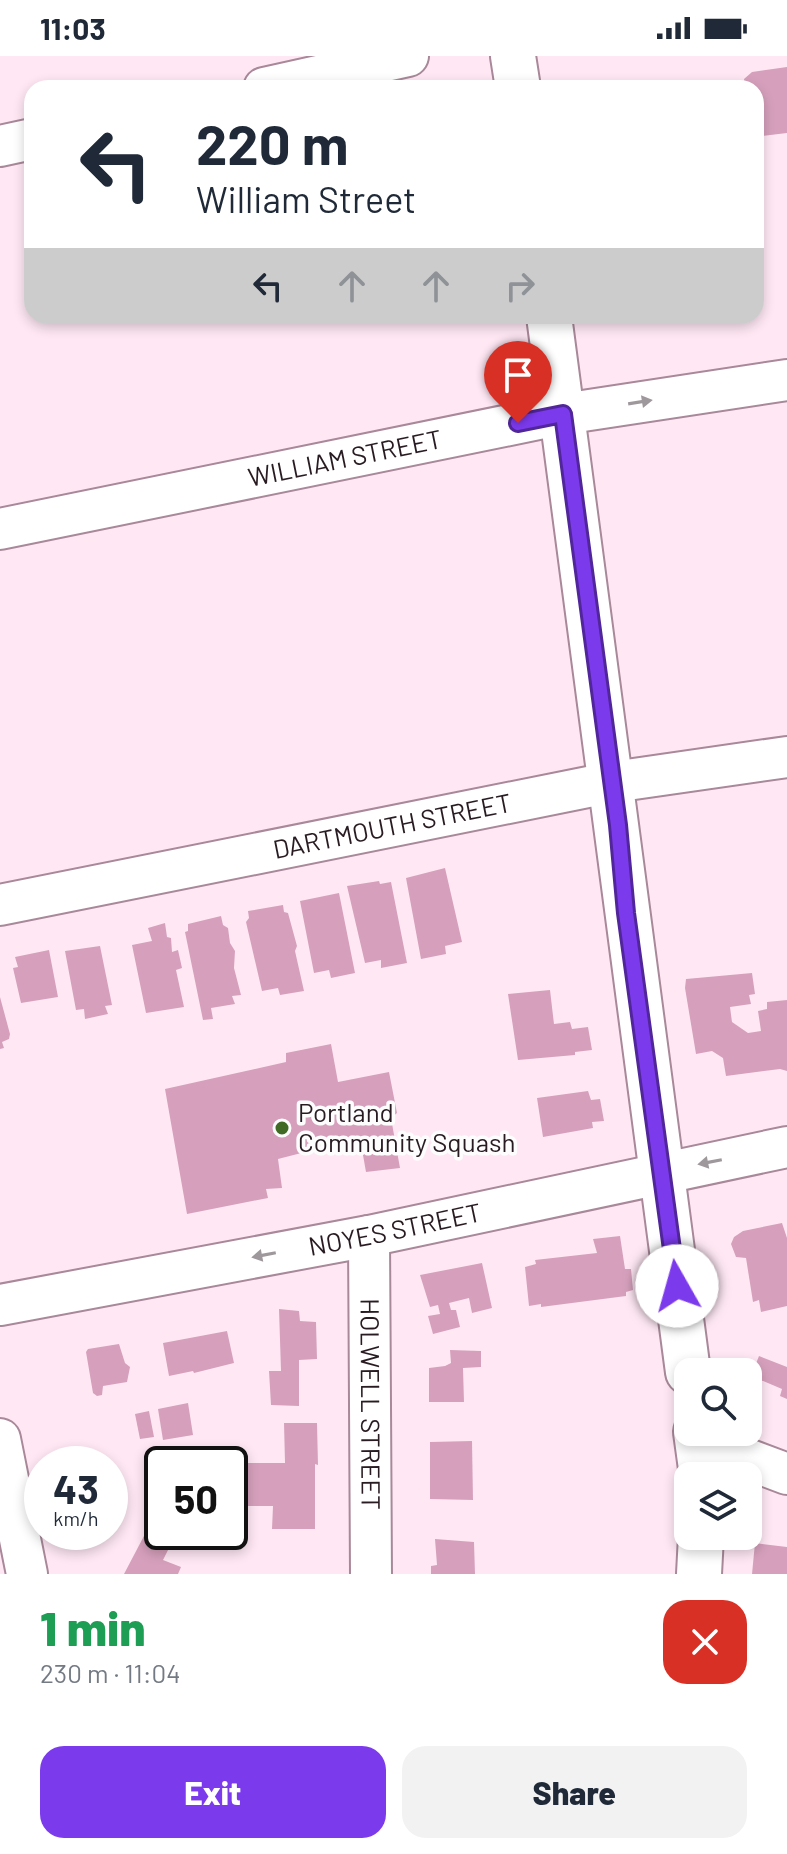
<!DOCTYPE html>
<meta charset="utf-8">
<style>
:root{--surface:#fff;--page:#f2f2f3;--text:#1f2937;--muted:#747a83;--accent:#7c3aed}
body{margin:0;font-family:Barlow,sans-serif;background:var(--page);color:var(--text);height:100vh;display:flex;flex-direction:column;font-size:30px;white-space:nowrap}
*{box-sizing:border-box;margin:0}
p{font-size:26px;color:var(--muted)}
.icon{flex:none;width:44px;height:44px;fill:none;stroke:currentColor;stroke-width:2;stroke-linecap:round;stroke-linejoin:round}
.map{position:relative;height:1518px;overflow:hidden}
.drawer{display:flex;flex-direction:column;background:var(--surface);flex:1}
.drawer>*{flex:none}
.banner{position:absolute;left:24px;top:24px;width:740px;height:244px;border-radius:24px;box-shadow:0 4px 12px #0003;background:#fff;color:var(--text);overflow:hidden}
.fabs{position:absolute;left:674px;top:1302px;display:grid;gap:16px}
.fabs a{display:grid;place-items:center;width:88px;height:88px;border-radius:16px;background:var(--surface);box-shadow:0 4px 12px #0003;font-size:40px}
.speed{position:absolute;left:24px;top:1390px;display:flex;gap:16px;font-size:40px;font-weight:700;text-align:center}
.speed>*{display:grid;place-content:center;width:104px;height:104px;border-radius:50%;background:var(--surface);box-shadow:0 4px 12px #0003;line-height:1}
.speed small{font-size:20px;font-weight:400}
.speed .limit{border:4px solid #111;border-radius:12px;background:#fff;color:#111}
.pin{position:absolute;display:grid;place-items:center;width:68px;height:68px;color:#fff;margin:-82px -34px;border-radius:50% 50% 50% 0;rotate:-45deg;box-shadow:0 0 8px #0007}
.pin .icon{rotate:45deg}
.me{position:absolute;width:88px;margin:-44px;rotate:353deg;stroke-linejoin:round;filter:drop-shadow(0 0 6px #0008)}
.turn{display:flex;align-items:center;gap:28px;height:168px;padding:0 40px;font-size:36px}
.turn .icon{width:104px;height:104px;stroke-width:2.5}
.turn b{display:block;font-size:56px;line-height:68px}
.lanes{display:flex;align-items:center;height:76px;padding:0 40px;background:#0003;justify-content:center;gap:40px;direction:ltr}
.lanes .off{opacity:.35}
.round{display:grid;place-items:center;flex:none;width:84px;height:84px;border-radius:24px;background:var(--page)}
.headline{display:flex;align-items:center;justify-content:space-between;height:136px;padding:0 40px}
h1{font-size:48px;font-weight:800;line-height:60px;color:#1e9e55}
.action{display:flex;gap:16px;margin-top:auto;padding:16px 40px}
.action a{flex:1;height:92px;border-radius:24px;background:var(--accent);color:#fff;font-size:32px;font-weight:800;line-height:92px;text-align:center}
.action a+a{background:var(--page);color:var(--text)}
.status{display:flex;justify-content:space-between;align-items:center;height:56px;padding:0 40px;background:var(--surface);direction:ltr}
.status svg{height:22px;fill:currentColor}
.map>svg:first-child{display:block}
</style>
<div class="status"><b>11:03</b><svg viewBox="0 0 49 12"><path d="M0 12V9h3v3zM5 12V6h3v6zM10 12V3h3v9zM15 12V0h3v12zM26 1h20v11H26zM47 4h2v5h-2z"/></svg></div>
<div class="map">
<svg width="787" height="1518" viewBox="0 0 787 1518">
<rect width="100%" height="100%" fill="#ffe8f4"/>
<g fill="#d6a0bc">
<path d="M787 11V77L761 80 756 63V32H745L744 23 752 16Z"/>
<path d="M445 812 462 886 445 890 446 898 421 903 406 822Z"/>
<path d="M379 825 380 828 391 826 407 907 381 912V904L365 907 347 830Z"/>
<path d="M339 837 355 917 331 922 329 914 314 917 300 845Z"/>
<path d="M283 849 284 856 288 857 297 890 295 895 304 935 280 939 278 932 262 935 246 866 249 862 248 855Z"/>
<path d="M221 860 223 869 228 872 230 887 235 895 234 912 241 939 232 940 235 948 211 952 213 963 203 964 185 876 188 875V868Z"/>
<path d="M165 867 167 881 171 882 172 896 178 894 182 912 176 914 184 951 146 957 132 889 152 885 148 872Z"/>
<path d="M100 890 112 949 105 950 108 958 85 963 84 953 76 954 65 895Z"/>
<path d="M49 894 58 941 21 947 13 912 18 911 15 901Z"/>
<path d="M752 917 755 938 749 939 751 948 730 951 732 966 748 977 761 975 758 955 767 953V946L787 944V1015L780 1013 726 1020 723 1002 712 995 696 998 685 932 686 923Z"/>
<path d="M550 934 554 968 570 966 572 973 588 971 592 994 575 996V999L518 1004 508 938Z"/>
<path d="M0 941 10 978 9 983 2 986 4 992 0 993Z"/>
<path d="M331 988 338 1026 389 1016 397 1057 391 1062 400 1112 366 1116 360 1082 278 1103 282 1132 266 1133 268 1142 187 1158 165 1033 286 1006V997Z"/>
<path d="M588 1035 591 1044 600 1043 604 1065 592 1066 593 1072 543 1081 537 1042Z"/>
<path d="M782 1167 787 1182V1250L761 1256 759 1244 753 1246 746 1202 736 1201 731 1188 734 1181 743 1175Z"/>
<path d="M620 1180 625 1213H631L633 1234 626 1236V1240L541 1251V1248L529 1250 525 1211 536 1208 535 1204 597 1197 593 1183Z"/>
<path d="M482 1207 492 1252 472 1257 469 1242 449 1247 451 1254H456L460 1271 433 1278 428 1260 440 1258 438 1249 430 1251 420 1219Z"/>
<path d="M279 1253 299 1255 300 1265 316 1266 317 1303 299 1304V1350L271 1349 269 1315H281Z"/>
<path d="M227 1275 234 1307 194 1317 193 1315 169 1320 163 1287Z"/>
<path d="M119 1288 125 1307 130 1311 127 1326 103 1330 102 1339 97 1340 93 1337 86 1296 88 1293Z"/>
<path d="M450 1294 481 1295V1311L463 1312 464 1346H429V1312L445 1310 451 1307Z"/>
<path d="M759 1300 787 1311V1343L780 1340 782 1333 751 1320Z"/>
<path d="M188 1347 193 1379 163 1384 158 1353Z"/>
<path d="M149 1355 154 1381 140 1383 135 1358Z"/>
<path d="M284 1367H317L318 1409 315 1408V1473H272L273 1450H246L245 1407H285Z"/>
<path d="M472 1385 473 1444 430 1443V1386Z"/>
<path d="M120 1419 126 1437 110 1440V1421Z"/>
<path d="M145 1478 170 1490 163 1504 181 1511 178 1518H124Z"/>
<path d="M435 1483 474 1486 475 1518H431V1510L437 1509Z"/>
<path d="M755 1487 787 1491V1518H752Z"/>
</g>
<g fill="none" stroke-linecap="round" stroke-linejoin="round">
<g stroke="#a98899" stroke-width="44">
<g id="minor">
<path d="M264 32 408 0"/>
<path d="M0 90 32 83"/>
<path id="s1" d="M0 473 563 358 787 324"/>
<path id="s2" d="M0 849 613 726 787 701"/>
<path id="s3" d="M369 1180 371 1518"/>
<path id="s4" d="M0 1249 369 1180 787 1091"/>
<path d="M0 1383 27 1518"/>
<path d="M697 1384 787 1418"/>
</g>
</g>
<g stroke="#a98899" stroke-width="48">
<g id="major">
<path d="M513 0 518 32"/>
<path d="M549 260 688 1316"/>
<path d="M696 1376 702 1420"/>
<path d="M699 1518 701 1480"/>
</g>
</g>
<use href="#minor" stroke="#fff" stroke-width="40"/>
<use href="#major" stroke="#fff" stroke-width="44"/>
</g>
<defs><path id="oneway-solid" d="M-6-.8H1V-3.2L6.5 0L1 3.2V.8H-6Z" transform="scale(2)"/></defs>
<g fill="#9e989c">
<use href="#oneway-solid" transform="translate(640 346) rotate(-9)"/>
<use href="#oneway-solid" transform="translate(710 1106) rotate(169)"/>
<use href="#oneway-solid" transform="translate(264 1199) rotate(169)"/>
</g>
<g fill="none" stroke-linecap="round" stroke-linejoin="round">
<g stroke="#51269a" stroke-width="20">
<path id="route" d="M518 367 563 358 618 769 626 857 677 1230"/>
</g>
<use href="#route" stroke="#7c3aed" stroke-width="14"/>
</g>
<circle fill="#3f6925" stroke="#fdfdfd" stroke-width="3" cx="282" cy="1072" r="8"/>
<g text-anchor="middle" stroke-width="7" stroke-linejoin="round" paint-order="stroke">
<g font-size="26" fill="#281b22" stroke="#fdfdfd">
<text dy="9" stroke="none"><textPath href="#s1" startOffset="352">WILLIAM STREET</textPath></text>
<text dy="9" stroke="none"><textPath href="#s2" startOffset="400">DARTMOUTH STREET</textPath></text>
<text dy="9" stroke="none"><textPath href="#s4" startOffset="402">NOYES STREET</textPath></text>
<text dy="9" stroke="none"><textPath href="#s3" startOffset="168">HOLWELL STREET</textPath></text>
</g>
<g font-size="26" fill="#281b22" stroke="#fdfdfd" text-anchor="start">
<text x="298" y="1066">Portland<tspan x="298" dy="30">Community Squash</tspan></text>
</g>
</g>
</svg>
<div class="fabs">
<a><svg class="icon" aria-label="search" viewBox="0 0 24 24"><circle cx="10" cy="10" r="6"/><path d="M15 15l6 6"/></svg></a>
<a><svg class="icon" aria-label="layers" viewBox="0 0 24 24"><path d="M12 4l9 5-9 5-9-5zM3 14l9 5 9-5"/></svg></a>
</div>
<div class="speed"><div>43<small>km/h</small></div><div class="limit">50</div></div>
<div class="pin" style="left:518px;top:367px;background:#d93025"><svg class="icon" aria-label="arrive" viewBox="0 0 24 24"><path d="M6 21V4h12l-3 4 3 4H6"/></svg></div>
<svg class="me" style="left:677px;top:1230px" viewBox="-20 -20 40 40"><circle r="19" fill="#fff"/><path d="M0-13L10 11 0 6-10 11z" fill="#7c3aed"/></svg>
<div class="banner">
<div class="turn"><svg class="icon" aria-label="left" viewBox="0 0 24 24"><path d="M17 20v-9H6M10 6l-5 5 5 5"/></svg><div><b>220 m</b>William Street</div></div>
<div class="lanes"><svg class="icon" aria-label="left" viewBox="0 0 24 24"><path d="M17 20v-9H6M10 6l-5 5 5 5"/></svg><svg class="icon off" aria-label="ahead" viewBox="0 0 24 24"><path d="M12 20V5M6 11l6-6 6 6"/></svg><svg class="icon off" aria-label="ahead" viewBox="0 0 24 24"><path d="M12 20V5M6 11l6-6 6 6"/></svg><svg class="icon off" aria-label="right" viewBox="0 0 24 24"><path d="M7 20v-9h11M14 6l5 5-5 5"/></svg></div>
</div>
</div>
<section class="drawer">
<div class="headline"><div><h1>1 min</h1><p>230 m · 11:04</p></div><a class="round" style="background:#d93025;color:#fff"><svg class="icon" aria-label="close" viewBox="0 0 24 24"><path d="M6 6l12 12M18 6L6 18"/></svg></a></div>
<div class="action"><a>Exit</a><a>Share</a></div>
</section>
